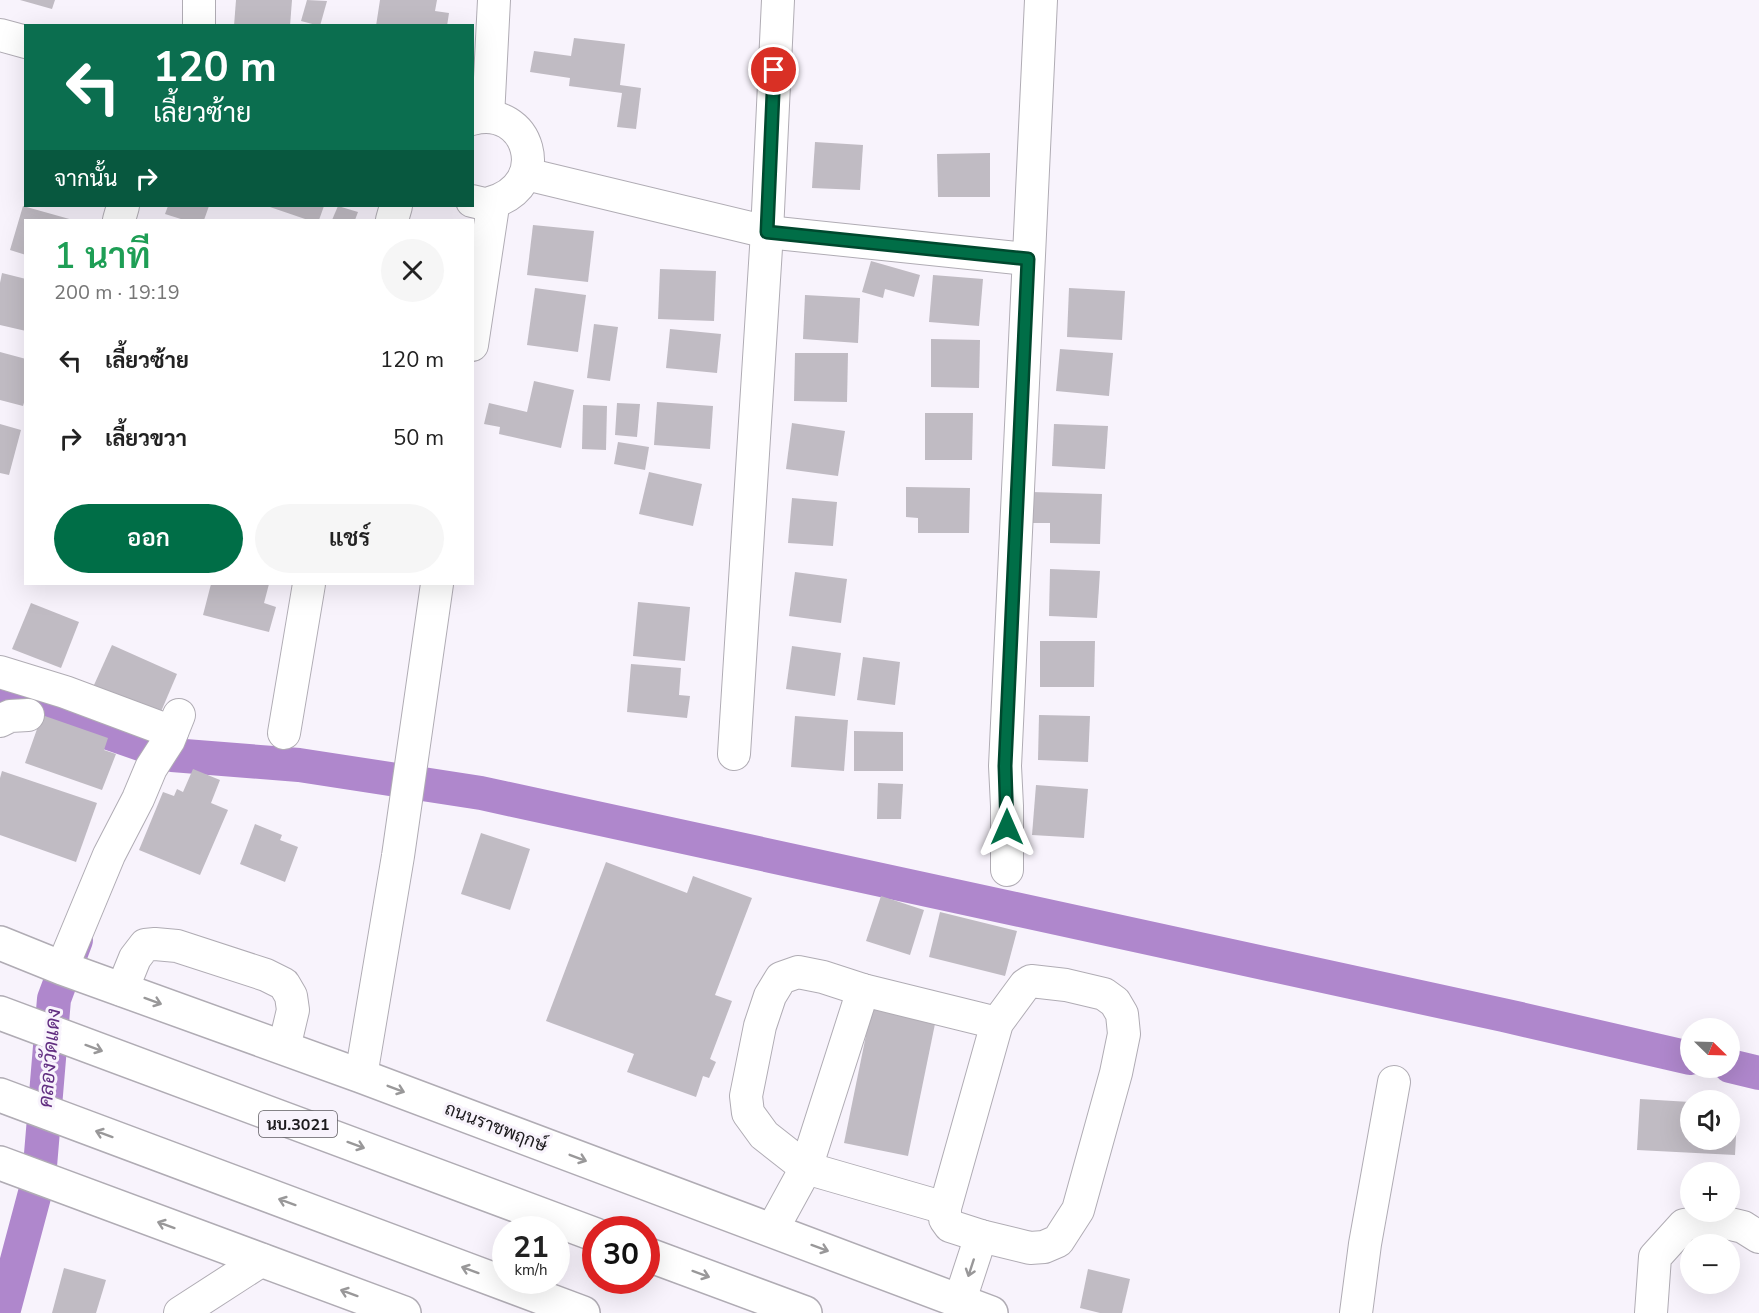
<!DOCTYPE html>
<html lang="th">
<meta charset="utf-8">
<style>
:root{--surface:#fff;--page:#f6f6f6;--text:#222;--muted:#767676;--accent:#006e47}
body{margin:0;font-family:"Nunito Sans",Sarabun,sans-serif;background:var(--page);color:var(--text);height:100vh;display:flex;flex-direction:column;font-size:22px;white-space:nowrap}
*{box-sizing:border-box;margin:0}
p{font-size:20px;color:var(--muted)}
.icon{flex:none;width:33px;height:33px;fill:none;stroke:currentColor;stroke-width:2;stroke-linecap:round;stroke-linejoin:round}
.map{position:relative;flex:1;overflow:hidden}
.side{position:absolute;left:24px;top:219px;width:450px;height:366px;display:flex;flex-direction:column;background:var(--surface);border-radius:0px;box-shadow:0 6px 24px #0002}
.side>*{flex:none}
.hud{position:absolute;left:24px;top:24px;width:450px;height:183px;border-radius:0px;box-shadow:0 6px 24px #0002;background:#0b6e4f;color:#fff;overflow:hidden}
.needle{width:39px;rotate:113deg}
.controls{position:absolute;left:1680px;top:1018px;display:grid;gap:12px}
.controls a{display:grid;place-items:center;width:60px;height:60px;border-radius:50%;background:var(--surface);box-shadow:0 6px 24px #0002;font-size:30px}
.speed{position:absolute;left:492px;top:1216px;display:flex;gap:12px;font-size:30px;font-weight:700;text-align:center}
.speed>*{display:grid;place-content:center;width:78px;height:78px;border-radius:50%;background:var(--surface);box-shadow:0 6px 24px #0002;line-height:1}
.speed small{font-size:15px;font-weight:400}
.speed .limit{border:9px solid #d22;background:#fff;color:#111}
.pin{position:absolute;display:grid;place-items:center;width:51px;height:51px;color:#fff;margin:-26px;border:3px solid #fff;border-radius:50%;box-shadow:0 2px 6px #0007}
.me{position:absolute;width:66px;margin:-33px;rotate:0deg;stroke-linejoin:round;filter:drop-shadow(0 0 4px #0008)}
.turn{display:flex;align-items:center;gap:21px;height:126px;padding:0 30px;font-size:27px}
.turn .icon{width:78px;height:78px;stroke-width:2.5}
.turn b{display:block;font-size:42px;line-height:51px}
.then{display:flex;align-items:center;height:57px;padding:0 30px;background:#0003;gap:12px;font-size:22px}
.round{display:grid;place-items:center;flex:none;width:63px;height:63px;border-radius:32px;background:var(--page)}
.overview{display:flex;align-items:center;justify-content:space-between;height:102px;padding:0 30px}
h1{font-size:36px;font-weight:600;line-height:45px;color:#1e9e55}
.cta{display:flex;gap:12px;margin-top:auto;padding:12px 30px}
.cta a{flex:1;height:69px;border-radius:36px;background:var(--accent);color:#fff;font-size:24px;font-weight:600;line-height:69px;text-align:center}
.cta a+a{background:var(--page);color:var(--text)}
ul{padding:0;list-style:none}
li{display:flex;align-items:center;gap:18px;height:78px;padding:0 30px}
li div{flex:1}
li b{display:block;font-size:22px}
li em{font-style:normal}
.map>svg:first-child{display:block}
</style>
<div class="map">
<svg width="1759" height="1313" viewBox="0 0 1759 1313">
<rect width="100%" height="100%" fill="#f8f3fc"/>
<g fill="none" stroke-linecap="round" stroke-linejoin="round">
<g stroke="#af87cc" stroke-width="34">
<path d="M0 698 31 706 172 755 299 765 481 793 1503 1015 1690 1058"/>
<path d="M1730 1066 1759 1073"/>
<path d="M3 1313 39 1178 54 999 76 940"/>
</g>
</g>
<g fill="#c0bbc3">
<path d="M20 0H55L52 9Z"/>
<path d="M236 0H292L290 26H234Z"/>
<path d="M307 0 327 1 320 26 301 21Z"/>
<path d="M380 0H437L435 11 449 13 447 26H376Z"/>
<path d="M574 38 625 44 620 85 641 88 636 129 617 127 622 93 569 86 570 78 530 72 534 51 571 56Z"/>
<path d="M815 142 863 145 860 190 812 188Z"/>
<path d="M990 153V197H938L937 154Z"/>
<path d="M23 206 73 220H26V255L10 250Z"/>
<path d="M168 206H209L204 220H184L165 214Z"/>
<path d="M267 206H324L319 220H308Z"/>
<path d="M338 206 358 212 355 220H332Z"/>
<path d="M533 225 594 231 588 282 527 275Z"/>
<path d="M871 261 920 275 914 297 885 289 883 298 862 292Z"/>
<path d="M660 269 716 271 714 321 658 319Z"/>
<path d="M2 273 26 279V331L0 325V283Z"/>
<path d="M933 275 983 279 979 326 929 322Z"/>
<path d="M535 288 586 295 578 352 527 345Z"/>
<path d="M1069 288 1125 291 1122 340 1067 337Z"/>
<path d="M805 295 860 298 858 343 803 339Z"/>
<path d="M594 324 618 327 610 381 587 378Z"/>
<path d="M670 329 721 334 717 373 666 368Z"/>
<path d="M931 339 980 340 979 388 931 387Z"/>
<path d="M1060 349 1113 353 1109 396 1056 391Z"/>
<path d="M0 352 26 359V396L23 406 0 400Z"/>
<path d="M795 353H848L847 402 794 401Z"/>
<path d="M534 381 574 390 561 448 499 434 500 427 484 424 489 403 527 412Z"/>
<path d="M657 402 713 406 710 449 654 445Z"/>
<path d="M617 403 640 404 637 437 615 435Z"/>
<path d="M583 405 607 406 606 450 582 449Z"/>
<path d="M925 413H973L972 460H925Z"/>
<path d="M792 423 845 431 838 476 786 469Z"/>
<path d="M0 424 21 430 9 475 0 473Z"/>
<path d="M1054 424 1108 426 1105 469 1052 466Z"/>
<path d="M618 442 649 447 645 470 614 464Z"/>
<path d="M649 472 702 484 693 526 639 514Z"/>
<path d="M906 487 970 488 969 533H918V518L906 517Z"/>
<path d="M1031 492 1102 494 1100 544 1050 543V523H1030Z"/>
<path d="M792 498 837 502 833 546 788 543Z"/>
<path d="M1050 569 1100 571 1097 618 1049 616Z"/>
<path d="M795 572 847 579 841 623 789 616Z"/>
<path d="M211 584H269L264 603 276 607 269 632 203 615Z"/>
<path d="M638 602 690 607 685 661 633 656Z"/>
<path d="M31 603 79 622 61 668 12 649Z"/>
<path d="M1040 641H1095L1094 687H1040Z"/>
<path d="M112 645 177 674 160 714 94 685Z"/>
<path d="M792 646 841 653 835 696 786 689Z"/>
<path d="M863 657 900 662 895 705 857 700Z"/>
<path d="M631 664 681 668 679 695 690 696 687 718 627 712Z"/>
<path d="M42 715 108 738 104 750 116 754 102 790 25 763Z"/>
<path d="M1039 715 1090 716 1088 762 1038 760Z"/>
<path d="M795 716 848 720 844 771 791 767Z"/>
<path d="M854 731 903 732V771H854Z"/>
<path d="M193 769 220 780 211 803 228 810 200 875 139 850 163 792 174 796 177 789 183 792Z"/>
<path d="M2 771 97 803 76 862 0 835V778Z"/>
<path d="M878 783 903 784 901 819H877Z"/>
<path d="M1036 785 1088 789 1084 838 1032 835Z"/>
<path d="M255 824 282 835 280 840 298 847 285 882 240 864Z"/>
<path d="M481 833 530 849 510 910 461 894Z"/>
<path d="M606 862 687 893 693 876 752 898 715 995 732 1001 710 1059 716 1062 709 1078 703 1076 696 1097 627 1072 634 1054 546 1021Z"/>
<path d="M881 896 924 910 910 955 866 941Z"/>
<path d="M940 912 1017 931 1005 976 929 957Z"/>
<path d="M872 1006 936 1019 908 1156 844 1143Z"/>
<path d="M1640 1099 1690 1102V1140H1730V1118H1737L1735 1155 1637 1150Z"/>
<path d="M64 1268 106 1280 96 1313H52Z"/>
<path d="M1088 1269 1130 1279 1122 1313H1100L1080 1308Z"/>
</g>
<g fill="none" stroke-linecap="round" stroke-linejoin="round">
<g stroke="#b0acb4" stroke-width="34">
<g id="minor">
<path d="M199 26V0"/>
<path d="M0 35 26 42"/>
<path d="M488 117 494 0"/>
<path d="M472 119C528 103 555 185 490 203L493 206 472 201"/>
<path d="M526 174 767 232 1027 259"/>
<path d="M119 220 123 206"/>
<path d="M392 220 396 206"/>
<path d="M472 345 493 206"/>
<path d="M0 672 65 692 172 732"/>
<path d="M0 721 10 716 28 715"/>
<path d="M284 733 309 584"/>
<path d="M734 754 767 232 778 0"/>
<path d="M1007 870V806L1005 766 1041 0"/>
<path d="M62 968 109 855 138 799 151 768 169 740 179 715"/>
<path d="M1031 981 1066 985 1104 994 1115 1002 1122 1014 1124 1034 1116 1073 1078 1210 1058 1241 1044 1247 1030 1248 981 1236 950 1226 945 1219V1208L997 1023 1025 985Z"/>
<path d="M122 990 135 958 145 945 155 944 177 946 266 975 284 984 291 996 293 1010 284 1048"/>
<path d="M361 1076 398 856 437 584"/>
<path d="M945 1208 806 1168 764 1135 748 1113 746 1096 760 1026 770 996 781 978 798 972 823 977 863 990 997 1023"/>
<path d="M772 1230 806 1168 863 990"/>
<path d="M960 1300 981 1236"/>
<path d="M180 1313 262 1260"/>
<path d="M1356 1313 1365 1244 1394 1082"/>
<path d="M1651 1313 1655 1257 1684 1225 1714 1220 1743 1227 1759 1237"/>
</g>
</g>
<g stroke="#b0acb4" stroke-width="36">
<g id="major">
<path d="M0 943 62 968 361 1076 991 1313"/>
<path d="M0 1013 596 1235"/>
<path d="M0 1095 583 1313"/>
<path d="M0 1163 404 1313"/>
<path d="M646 1254 805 1313"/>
</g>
</g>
<use href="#minor" stroke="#fff" stroke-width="32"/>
<use href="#major" stroke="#fff" stroke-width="33"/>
</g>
<defs><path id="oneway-shaft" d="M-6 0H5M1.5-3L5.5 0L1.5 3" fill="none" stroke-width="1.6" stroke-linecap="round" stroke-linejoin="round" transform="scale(1.5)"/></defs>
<g stroke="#999899">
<use href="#oneway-shaft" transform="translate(153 1001) rotate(20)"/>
<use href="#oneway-shaft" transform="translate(94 1048) rotate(20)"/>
<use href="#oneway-shaft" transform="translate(396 1089) rotate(21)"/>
<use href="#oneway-shaft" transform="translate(104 1134) rotate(-160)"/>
<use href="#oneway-shaft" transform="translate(356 1145) rotate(20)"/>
<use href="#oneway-shaft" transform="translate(578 1158) rotate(21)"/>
<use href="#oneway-shaft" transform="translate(287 1202) rotate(-160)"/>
<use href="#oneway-shaft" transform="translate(166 1225) rotate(-160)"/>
<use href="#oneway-shaft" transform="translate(820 1248) rotate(20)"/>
<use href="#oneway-shaft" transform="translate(971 1268) rotate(108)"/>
<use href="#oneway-shaft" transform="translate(470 1270) rotate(-160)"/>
<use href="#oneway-shaft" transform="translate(701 1274) rotate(20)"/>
<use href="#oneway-shaft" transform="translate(349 1293) rotate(-160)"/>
</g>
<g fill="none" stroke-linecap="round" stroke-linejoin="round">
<g stroke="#00482e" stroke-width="15">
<path id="route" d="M774 70 767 232 1028 259 1005 766 1007 827"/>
</g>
<use href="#route" stroke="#006e47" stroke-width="10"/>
</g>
<g text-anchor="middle" stroke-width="6" stroke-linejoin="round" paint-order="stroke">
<rect fill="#f8f3fc" stroke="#5e5b60" stroke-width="1.5" x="259" y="1111" width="78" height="26" rx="4.5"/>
<g font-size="16" font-weight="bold" fill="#1c1a1d">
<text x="298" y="1130">นบ.3021</text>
</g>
<g font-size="18" fill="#1c1a1d" stroke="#f8f3fc">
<text transform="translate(496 1127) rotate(21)" y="6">ถนนราชพฤกษ์</text>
</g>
<g font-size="20" font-style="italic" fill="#612e81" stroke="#f8f3fc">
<text transform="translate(49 1058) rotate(-85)" y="7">คลองวัดแดง</text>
</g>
</g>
</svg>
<div class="controls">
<a><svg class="needle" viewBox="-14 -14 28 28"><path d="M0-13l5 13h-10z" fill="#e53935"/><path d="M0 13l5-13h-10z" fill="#767676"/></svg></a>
<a><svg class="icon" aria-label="sound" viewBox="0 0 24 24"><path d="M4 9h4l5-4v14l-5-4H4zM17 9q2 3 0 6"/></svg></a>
<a>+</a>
<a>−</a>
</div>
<div class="speed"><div>21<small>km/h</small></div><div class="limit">30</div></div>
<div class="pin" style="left:774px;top:70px;background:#d93025"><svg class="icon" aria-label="arrive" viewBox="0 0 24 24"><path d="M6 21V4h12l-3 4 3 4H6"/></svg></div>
<svg class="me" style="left:1007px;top:827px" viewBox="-20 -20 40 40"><path d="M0-17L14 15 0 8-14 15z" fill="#006e47" stroke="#fff" stroke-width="4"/></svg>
<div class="hud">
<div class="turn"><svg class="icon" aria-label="left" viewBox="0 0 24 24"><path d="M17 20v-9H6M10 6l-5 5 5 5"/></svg><div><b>120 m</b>เลี้ยวซ้าย</div></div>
<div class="then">จากนั้น<svg class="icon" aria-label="right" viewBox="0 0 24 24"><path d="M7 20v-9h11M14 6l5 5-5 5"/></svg></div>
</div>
<section class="side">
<div class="overview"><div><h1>1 นาที</h1><p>200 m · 19:19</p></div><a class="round"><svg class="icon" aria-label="close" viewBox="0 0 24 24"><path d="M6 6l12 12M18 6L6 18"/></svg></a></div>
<ul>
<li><svg class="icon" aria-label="left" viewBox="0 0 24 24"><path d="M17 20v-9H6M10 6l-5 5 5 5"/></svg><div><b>เลี้ยวซ้าย</b></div><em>120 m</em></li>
<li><svg class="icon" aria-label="right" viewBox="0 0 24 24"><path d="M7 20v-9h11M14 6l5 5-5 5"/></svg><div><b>เลี้ยวขวา</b></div><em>50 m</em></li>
</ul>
<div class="cta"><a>ออก</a><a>แชร์</a></div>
</section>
</div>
